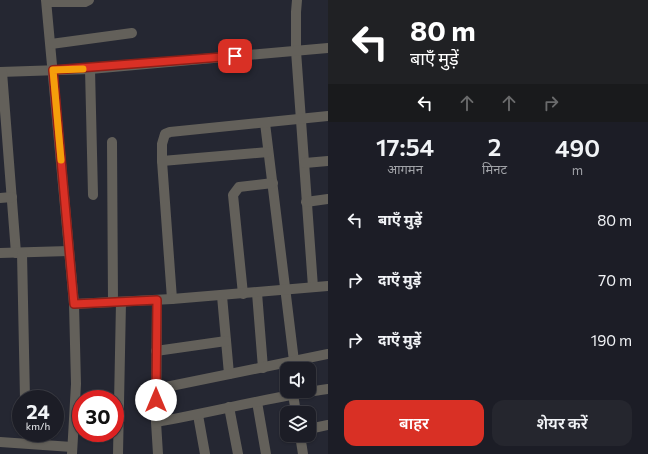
<!DOCTYPE html>
<html lang="hi">
<meta charset="utf-8">
<style>
:root{--surface:#1c1d26;--page:#25262e;--text:#f1f3f6;--muted:#a0a2a7;--line:#3a3b43;--accent:#d93025}
body{margin:0;font-family:Commissioner,"Noto Sans Devanagari",sans-serif;background:var(--page);color:var(--text);height:100vh;display:flex;flex-direction:column;font-size:15px;white-space:nowrap}
*{box-sizing:border-box;margin:0}
p{font-size:13px;color:var(--muted)}
.icon{flex:none;width:22px;height:22px;fill:none;stroke:currentColor;stroke-width:2;stroke-linecap:round;stroke-linejoin:round}
.map{position:relative;flex:1;overflow:hidden}
.details{display:flex;flex-direction:column;background:var(--surface);width:320px}
.details>*{flex:none}
.hud{background:#202124;color:#fff;overflow:hidden}
.buttons{position:absolute;left:280px;top:362px;display:grid;gap:8px}
.buttons a{display:grid;place-items:center;width:36px;height:36px;border-radius:8px;background:var(--surface);box-shadow:0 1px 3px #0004,0 0 0 1px var(--line);font-size:20px}
.speed{position:absolute;left:12px;top:390px;display:flex;gap:8px;font-size:20px;font-weight:700;text-align:center}
.speed>*{display:grid;place-content:center;width:52px;height:52px;border-radius:50%;background:var(--surface);box-shadow:0 1px 3px #0004,0 0 0 1px var(--line);line-height:1}
.speed small{font-size:10px;font-weight:400}
.speed .limit{border:6px solid #d22;background:#fff;color:#111}
.pin{position:absolute;display:grid;place-items:center;width:34px;height:34px;color:#fff;margin:-17px;border-radius:8px;box-shadow:0 2px 6px #0006}
.me{position:absolute;width:44px;margin:-22px;rotate:0deg;stroke-linejoin:round;filter:drop-shadow(0 0 3px #0008)}
.turn{display:flex;align-items:center;gap:14px;height:84px;padding:0 16px;font-size:18px}
.turn .icon{width:52px;height:52px;stroke-width:2.5}
.turn b{display:block;font-size:28px;line-height:34px}
.lanes{display:flex;align-items:center;height:38px;padding:0 16px;background:#0003;justify-content:center;gap:20px;direction:ltr}
.lanes .off{opacity:.35}
.eta{display:flex;justify-content:space-evenly;align-items:center;height:68px;text-align:center}
.eta b{font-size:24px;font-weight:600;line-height:28px}
.cta{display:flex;gap:8px;margin-top:auto;padding:8px 16px}
.cta a{flex:1;height:46px;border-radius:12px;background:var(--accent);color:#fff;font-size:16px;font-weight:600;line-height:46px;text-align:center}
.cta a+a{background:var(--page);color:var(--text)}
ul{padding:0;list-style:none}
li{display:flex;align-items:center;gap:12px;height:60px;padding:0 16px}
li div{flex:1}
li b{display:block;font-size:15px}
li em{font-style:normal}
main{display:flex;flex:1;min-height:0}
.map>svg:first-child{display:block}
</style>
<main>
<div class="map">
<svg width="328" height="454" viewBox="0 0 328 454">
<rect width="100%" height="100%" fill="#252732"/>
<g fill="none" stroke-linecap="round" stroke-linejoin="round">
<g stroke="#63605a" stroke-width="10">
<path d="M46 0 74 304 76 384 72 454"/>
<path d="M297 0 296 12V51L313 287"/>
<path d="M47 2H85L89 0"/>
<path d="M51 44 132 33"/>
<path d="M90 69 93 195"/>
<path d="M0 72 90 69 328 48"/>
<path d="M2 72 16 253"/>
<path d="M265 123 294 361"/>
<path d="M112 142 113 302"/>
<path d="M162 161 268 152"/>
<path d="M305 163 328 161"/>
<path d="M0 198 12 197"/>
<path d="M306 202 328 199"/>
<path d="M0 253 69 251"/>
<path d="M22 253 25 399"/>
<path d="M257 293 263 368"/>
<path d="M243 294 233 195 239 187 273 183"/>
<path d="M222 296 229 374"/>
<path d="M172 299 162 161V144L165 134 170 132 328 116"/>
<path d="M157 300 156 422 158 454"/>
<path d="M74 304 172 299 328 286"/>
<path d="M156 351 226 341"/>
<path d="M156 389 328 354"/>
<path d="M293 394 296 413"/>
<path d="M257 402 266 454"/>
<path d="M229 407 238 454"/>
<path d="M198 415 205 454"/>
<path d="M156 422C214 412 270 397 328 389"/>
<path d="M309 429 328 425"/>
<path d="M300 435 303 454"/>
<path d="M0 442 72 447"/>
<path d="M118 454 121 302"/>
</g>
</g>
<g fill="none" stroke-linecap="round" stroke-linejoin="round">
<g stroke="#8d1f18" stroke-width="10">
<path id="route" d="M156 400 157 300 74 304 53 70 235 56"/>
</g>
<use href="#route" stroke="#d93025" stroke-width="7"/>
<path stroke="#f59e0b" stroke-width="7" d="M61 160 53 70 83 69"/>
</g>
</svg>
<div class="buttons">
<a><svg class="icon" aria-label="sound" viewBox="0 0 24 24"><path d="M4 9h4l5-4v14l-5-4H4zM17 9q2 3 0 6"/></svg></a>
<a><svg class="icon" aria-label="layers" viewBox="0 0 24 24"><path d="M12 4l9 5-9 5-9-5zM3 14l9 5 9-5"/></svg></a>
</div>
<div class="speed"><div>24<small>km/h</small></div><div class="limit">30</div></div>
<div class="pin" style="left:235px;top:56px;background:#d93025"><svg class="icon" aria-label="arrive" viewBox="0 0 24 24"><path d="M6 21V4h12l-3 4 3 4H6"/></svg></div>
<svg class="me" style="left:156px;top:400px" viewBox="-20 -20 40 40"><circle r="19" fill="#fff"/><path d="M0-13L10 11 0 6-10 11z" fill="#d93025"/></svg>
</div>
<section class="details">
<div class="hud">
<div class="turn"><svg class="icon" aria-label="left" viewBox="0 0 24 24"><path d="M17 20v-9H6M10 6l-5 5 5 5"/></svg><div><b>80 m</b>बाएँ मुड़ें</div></div>
<div class="lanes"><svg class="icon" aria-label="left" viewBox="0 0 24 24"><path d="M17 20v-9H6M10 6l-5 5 5 5"/></svg><svg class="icon off" aria-label="ahead" viewBox="0 0 24 24"><path d="M12 20V5M6 11l6-6 6 6"/></svg><svg class="icon off" aria-label="ahead" viewBox="0 0 24 24"><path d="M12 20V5M6 11l6-6 6 6"/></svg><svg class="icon off" aria-label="right" viewBox="0 0 24 24"><path d="M7 20v-9h11M14 6l5 5-5 5"/></svg></div>
</div>
<div class="eta">
<div><b>17:54</b><p>आगमन</p></div>
<div><b>2</b><p>मिनट</p></div>
<div><b>490</b><p>m</p></div>
</div>
<ul>
<li><svg class="icon" aria-label="left" viewBox="0 0 24 24"><path d="M17 20v-9H6M10 6l-5 5 5 5"/></svg><div><b>बाएँ मुड़ें</b></div><em>80 m</em></li>
<li><svg class="icon" aria-label="right" viewBox="0 0 24 24"><path d="M7 20v-9h11M14 6l5 5-5 5"/></svg><div><b>दाएँ मुड़ें</b></div><em>70 m</em></li>
<li><svg class="icon" aria-label="right" viewBox="0 0 24 24"><path d="M7 20v-9h11M14 6l5 5-5 5"/></svg><div><b>दाएँ मुड़ें</b></div><em>190 m</em></li>
</ul>
<div class="cta"><a>बाहर</a><a>शेयर करें</a></div>
</section>
</main>
